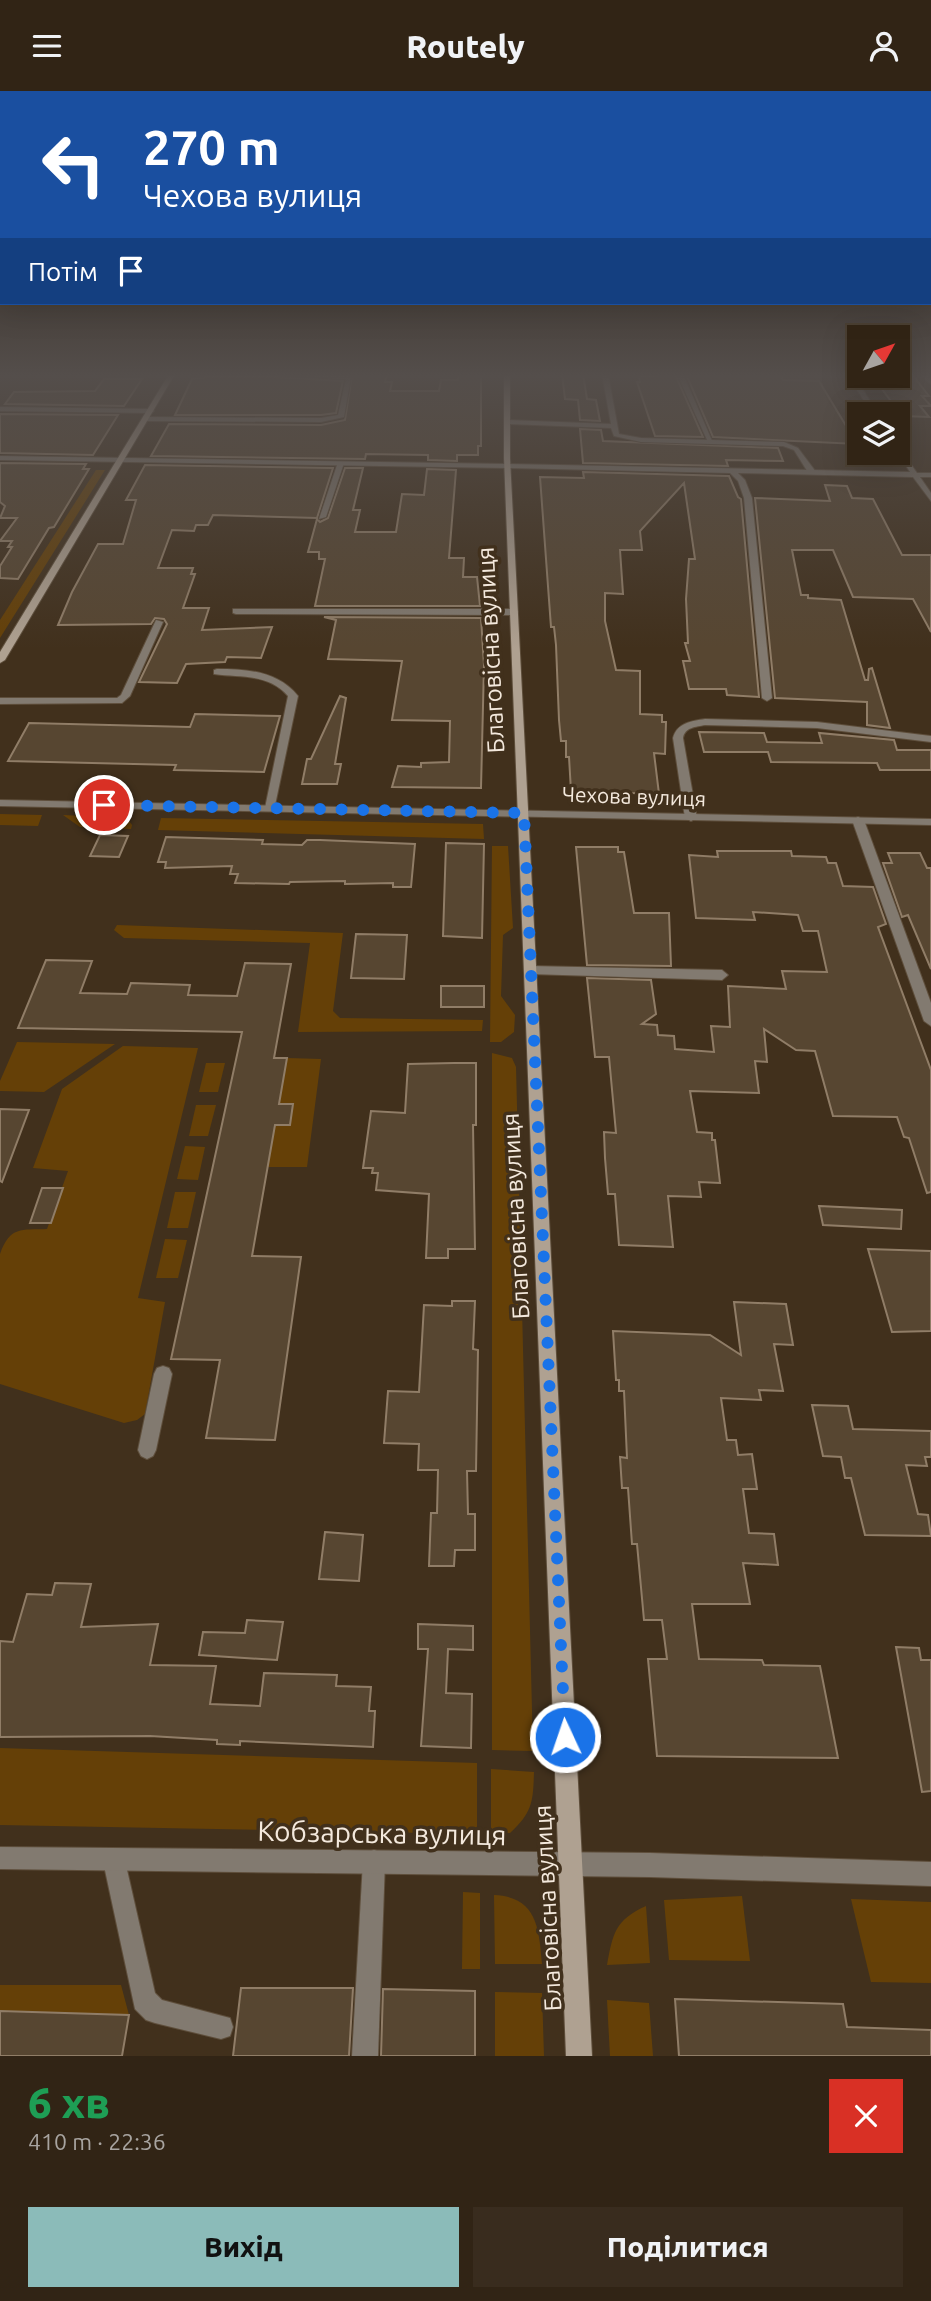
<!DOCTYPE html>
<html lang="uk">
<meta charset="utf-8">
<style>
:root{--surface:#312415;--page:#392c1e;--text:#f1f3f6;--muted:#a8a4a0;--line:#4c4134;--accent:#8bbbb9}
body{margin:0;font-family:Ubuntu,sans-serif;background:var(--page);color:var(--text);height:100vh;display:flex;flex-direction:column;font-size:26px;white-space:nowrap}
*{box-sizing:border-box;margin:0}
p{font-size:23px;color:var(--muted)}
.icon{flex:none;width:38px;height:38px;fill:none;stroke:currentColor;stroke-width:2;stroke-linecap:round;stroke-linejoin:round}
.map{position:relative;height:1965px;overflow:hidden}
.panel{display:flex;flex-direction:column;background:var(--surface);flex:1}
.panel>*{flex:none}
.top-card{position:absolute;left:0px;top:0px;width:931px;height:214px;box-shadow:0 7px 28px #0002,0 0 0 2px var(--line);background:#1a4fa0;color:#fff;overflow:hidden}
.needle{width:46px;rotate:50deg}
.controls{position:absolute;left:847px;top:234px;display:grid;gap:14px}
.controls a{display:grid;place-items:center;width:63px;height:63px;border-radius:0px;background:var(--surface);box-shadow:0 7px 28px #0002,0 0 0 2px var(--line);font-size:35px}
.pin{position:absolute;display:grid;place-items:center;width:60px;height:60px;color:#fff;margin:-30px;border:4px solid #fff;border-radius:50%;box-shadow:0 2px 7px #0007}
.me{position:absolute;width:77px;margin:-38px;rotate:357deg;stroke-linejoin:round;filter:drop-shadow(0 0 5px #0008)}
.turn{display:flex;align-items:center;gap:24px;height:147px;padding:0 28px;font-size:32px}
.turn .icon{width:91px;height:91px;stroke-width:2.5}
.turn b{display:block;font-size:49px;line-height:60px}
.then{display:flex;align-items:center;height:66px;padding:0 28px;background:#0003;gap:14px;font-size:26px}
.round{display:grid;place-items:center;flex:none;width:74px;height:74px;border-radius:0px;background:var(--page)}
.summary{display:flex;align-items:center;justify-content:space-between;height:119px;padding:0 28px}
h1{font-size:42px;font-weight:800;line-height:52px;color:#1e9e55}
.action{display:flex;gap:14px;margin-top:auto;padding:14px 28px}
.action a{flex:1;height:80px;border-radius:0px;background:var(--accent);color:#111;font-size:28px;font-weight:800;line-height:80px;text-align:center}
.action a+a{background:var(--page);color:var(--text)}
header{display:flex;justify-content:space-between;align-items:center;height:91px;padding:0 28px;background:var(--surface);font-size:32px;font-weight:800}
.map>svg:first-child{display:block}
</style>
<header><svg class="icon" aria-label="menu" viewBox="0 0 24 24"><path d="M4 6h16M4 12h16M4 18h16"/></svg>Routely<svg class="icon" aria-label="person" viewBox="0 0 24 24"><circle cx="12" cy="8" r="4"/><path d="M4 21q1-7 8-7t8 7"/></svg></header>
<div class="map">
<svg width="931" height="1965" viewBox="0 0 931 1965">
<rect width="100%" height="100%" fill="#41301c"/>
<g fill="#654007">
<path d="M96 379H105L0 547V529Z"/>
<path d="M0 723 42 724 38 735 0 734Z"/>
<path d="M63 724 127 727 132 734 131 738 80 736Z"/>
<path d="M161 727 483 733 484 748 158 739Z"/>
<path d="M492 755H508L513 837 503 844 501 905 515 924 514 941 501 951H490Z"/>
<path d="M117 834 343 842 333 920 340 927 483 929 482 940 298 941 310 852 124 847 114 839Z"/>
<path d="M17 951 115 953 44 1001 0 1000V990Z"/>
<path d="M123 955 198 957 138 1207 165 1211 145 1323 137 1329 124 1332 0 1293V1163C10 1135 21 1139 47 1138L68 1080 33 1077 62 998Z"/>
<path d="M492 962 512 967 516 976 533 1660 492 1659Z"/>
<path d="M287 967 321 968 307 1076H268L275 1034H290L293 1013H279Z"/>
<path d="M206 972H225L218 1001H199Z"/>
<path d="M196 1014H216L208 1045H189Z"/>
<path d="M185 1055 205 1056 198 1089 177 1088Z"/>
<path d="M175 1101H196L188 1137H167Z"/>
<path d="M165 1148 187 1149 178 1187H156Z"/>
<path d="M0 1657 477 1672V1743L0 1734Z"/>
<path d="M491 1678 534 1681C533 1710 533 1721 510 1742H491Z"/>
<path d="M463 1801 480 1802V1878H462Z"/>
<path d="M494 1804C537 1806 539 1837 542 1873H495Z"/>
<path d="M742 1805 750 1870 669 1869 664 1809Z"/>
<path d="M851 1808 931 1811V1892L871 1891Z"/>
<path d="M646 1815 650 1872 607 1874C613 1842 615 1829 646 1815Z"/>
<path d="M0 1894H121L129 1924 0 1920Z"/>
<path d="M495 1901 542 1902 544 1965H495Z"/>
<path d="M607 1909 649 1912 653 1965H610Z"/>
</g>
<g fill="#574631" stroke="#907d67" stroke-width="2">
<path d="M562 283H583L587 308 596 309 600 330 580 329 578 309 565 308Z"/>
<path d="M655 283H675L703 346 655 345 637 291H640L639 285H656Z"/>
<path d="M686 283H781L783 289 819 290 857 353 713 346Z"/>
<path d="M352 284H387L385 291H392L390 300H439L441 289H458V284H481V355H478V364H457V370L428 369V364L366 363 365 368 151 365 169 333 321 334 345 329Z"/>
<path d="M207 286H276L343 290 336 322 321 324H175L192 288Z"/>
<path d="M873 286H914L929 305H922L931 315H920L929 326 902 325Z"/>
<path d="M104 288H142L124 315 5 313 14 301 95 300Z"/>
<path d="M0 323 118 324 93 364 0 362Z"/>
<path d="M580 338 601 339 603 350 778 357 783 370 726 369 728 375 583 372Z"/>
<path d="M0 372 86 373 83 378H89L54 436 49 437 18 488 0 487V475L12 456H8L12 450H0L17 427H0L5 415 0 411Z"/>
<path d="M145 374 333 377 317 427 213 424 208 434H196L194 440 172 439 158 477H193L191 483H195L183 517H209L202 539 272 536 261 567 227 566 225 571 186 573 177 592 139 591 167 533 164 528 155 527 151 533 58 534 72 501 98 453H123L136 409H126Z"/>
<path d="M345 377H363L353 419H360L355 441H396L402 403 424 404 427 378 456 379 449 467H464L463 486H477L480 515H315L325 468H319V461H308L317 428 320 431 328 427Z"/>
<path d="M583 381 729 385 738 406 741 408 759 606 727 604 726 598H689L683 570H690L685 552H688L686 508 689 468H695L684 392 640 440 642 459H620L623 503 605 502V530L616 579 640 580V623L662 624V631H666L665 663 654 662 659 703 571 700 569 666H566V650H561L559 629 556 554 554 536H551L540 386 584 387Z"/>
<path d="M825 394 847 395 852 407 873 408 902 464H931V541L913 508 853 506 833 459H792L801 504H808V507L841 509 865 589H868L869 578 872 577 890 637 867 634V611L775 607 755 407 830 410Z"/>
<path d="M324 526 481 527 484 574 481 697 392 696 398 675 421 676V672L449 671 450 630 392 629 402 570 328 568 336 529Z"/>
<path d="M340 605 346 607 335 673H341L337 693H302L307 668H311Z"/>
<path d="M195 623 280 625 264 681 174 679 176 674 8 670 29 632 190 636Z"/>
<path d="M699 641 764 642 767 651 822 652 819 642 894 649 897 659H931V679H880L877 672 771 671 768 661H704Z"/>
<path d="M100 744 128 745 119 766 90 765Z"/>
<path d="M166 746 263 749 262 753 302 754 307 749H320L415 753 411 796H393V792L345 793V790L290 791 289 793 235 792 238 783H230L232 775 165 777 166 771H158Z"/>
<path d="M446 752 484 753 482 847 443 845Z"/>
<path d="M576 756H618V761H624L634 822H669L671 875 587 874Z"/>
<path d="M717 760H791L792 765 826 766 828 772H836L843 795 873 796 886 833 878 836 931 979V1101L927 1102 909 1047 904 1046 897 1026 833 1025 815 960 796 959 764 938 767 971 755 970 759 1002 690 1000 697 1041 712 1042V1049H715L720 1092 699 1091 701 1106 668 1105 673 1156 619 1154 615 1103H608L605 1067 604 1041 616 1042 609 966H595L587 887 651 889 656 923 642 933 657 934 658 944 674 945 675 958 714 961 711 935 730 936 728 895 786 898 782 880 827 881 818 840H803L798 824 753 821 755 829 696 827 689 764 718 766Z"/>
<path d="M888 762H920L927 777H931V878L908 824 902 826 883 772H892Z"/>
<path d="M356 843 407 844 404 888 351 887Z"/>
<path d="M46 869 92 870 80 902 127 903 131 892 190 894 188 904 237 905 245 872 291 873 274 967H287L279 1013H293L290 1034H275L252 1165 301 1166 275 1349 206 1347 220 1269 171 1268 242 941 18 937Z"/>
<rect x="441" y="895" width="43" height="21"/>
<path d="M454 972H476V1034H473L475 1158H448V1167H426L429 1103 376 1099 378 1082H372L373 1077H363L371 1020 405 1022 408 973Z"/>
<path d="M0 1018 29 1019 2 1091 0 1090Z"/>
<path d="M42 1097H63L51 1132H30Z"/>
<path d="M819 1115 902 1119 901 1138 823 1134Z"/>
<path d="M868 1158 931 1160V1240L892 1241Z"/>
<path d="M452 1210H475L473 1258 478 1259 476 1380H467L468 1423H475V1459H455L454 1475H429L431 1422H437L438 1379H418L419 1353 384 1352 388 1300 419 1301 424 1214 452 1215Z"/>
<path d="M734 1211 786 1213 793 1254 774 1253 783 1300 759 1299 761 1309 721 1307 727 1349H736L738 1364 752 1363 757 1398H743L749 1442 774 1443 778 1474 743 1472 750 1513H692L699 1568 762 1569 764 1574 820 1575 838 1667 657 1665 648 1568H667L662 1529H644L637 1453H632L628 1397H622L620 1366 627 1367 624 1300H619V1289H616L613 1240 710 1244 741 1264Z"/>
<path d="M812 1314 848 1315 853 1338 931 1340V1366H925L927 1375 906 1374 918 1423 928 1424 931 1445 865 1444 851 1387H845L841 1366 823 1365Z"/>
<path d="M325 1441 363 1444 359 1490 319 1488Z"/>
<path d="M55 1492 91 1493 81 1536 158 1533 150 1574 216 1575 210 1613 260 1615 264 1582 337 1584 336 1595 371 1596 369 1620H375L373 1656 240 1650V1654L217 1653V1649L150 1645 0 1646V1550L13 1551 27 1503 52 1504Z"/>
<path d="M247 1529 283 1531 277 1569 199 1564 203 1541 245 1542Z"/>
<path d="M418 1533 473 1535V1559L448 1558 446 1602 472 1603 471 1657 421 1655 428 1558H418Z"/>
<path d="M896 1556 919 1557 921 1569H931V1700L922 1701Z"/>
<path d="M241 1897H353L349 1965H233Z"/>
<path d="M383 1898 475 1900V1965H381Z"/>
<path d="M675 1908 843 1913 847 1936 931 1939V1965H679Z"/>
<path d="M0 1920 129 1924 122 1965H0Z"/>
</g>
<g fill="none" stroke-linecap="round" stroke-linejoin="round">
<g stroke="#5e4e3b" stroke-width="2">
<g id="service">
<path d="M602 283H608L619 343 641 347 784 351 798 357 816 381 809 383 794 359 783 355 641 351 614 345 611 337 507 333 504 331 507 329 611 333Z"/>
<path d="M918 283H925L931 288V293Z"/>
<path d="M338 371 344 372 326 426 319 428Z"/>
<path d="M233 518H514L518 521 514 524 236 523 233 522Z"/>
<path d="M156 529 163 531 130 605 122 612 0 613V607H117L121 604Z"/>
<path d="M217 578C247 578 278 580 298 605L274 719 270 720 265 717 288 605C268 582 241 587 214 583V579Z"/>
<path d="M705 628 817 631 931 645V651L817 637 705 634C696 636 685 636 683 647L697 727 691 730 685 727 673 647C677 632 691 630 705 628Z"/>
<path d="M530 875 722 879 728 884 722 889 530 883 524 879Z"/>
<path d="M163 1275 169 1277 172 1283 156 1359 153 1365 147 1368 141 1365 138 1359 154 1283 157 1277Z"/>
<path d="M114 1759 122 1762 125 1770 155 1902 162 1909 230 1927 233 1936 230 1945 221 1948 155 1932 146 1929 135 1918 103 1770 106 1762Z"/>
<path d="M374 1759 382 1762 385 1770 378 1965H352L363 1770 366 1762Z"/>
</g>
</g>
<g stroke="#5e4e3b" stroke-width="2">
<g id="minor">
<path d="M269 283H341L351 286 344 326 321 331 146 330 143 328 146 326 321 327 338 324 346 288Z"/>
<path d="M677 283H683L713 352 708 351Z"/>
<path d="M847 283H853L879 324H873Z"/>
<path d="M0 316 151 318 154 320 151 322 0 320Z"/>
<path d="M898 355 917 382H931V386H920L931 402V410L913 386 738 382 745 389 752 407 772 607 767 610 762 607 744 407 738 390 730 382 507 377 503 375 507 373 910 381 898 362Z"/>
<path d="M858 726 864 729 931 912V935L924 930 852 729Z"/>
<path d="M0 1756 650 1762 931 1771V1795L650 1786 0 1778Z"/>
</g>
</g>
<g stroke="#5e4e3b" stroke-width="2">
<g id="tertiary">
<path d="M0 365 507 373 511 375 507 377 0 369Z"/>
<path d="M0 709 931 728V734L0 715Z"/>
</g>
</g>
<g stroke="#5e4e3b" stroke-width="2">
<g id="secondary">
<path d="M169 283H175L5 569 0 572V561Z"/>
<path d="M504 283H510V367L592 1965H566L504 367Z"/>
</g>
</g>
<use href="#service" fill="#827a70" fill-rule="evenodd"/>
<use href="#minor" fill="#827a70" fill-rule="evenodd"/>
<use href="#tertiary" fill="#827a70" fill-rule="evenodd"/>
<use href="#secondary" fill="#afa191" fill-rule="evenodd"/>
</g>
<linearGradient id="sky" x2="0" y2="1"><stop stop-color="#241a0f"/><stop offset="0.51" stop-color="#544e4b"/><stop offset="1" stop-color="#544e4b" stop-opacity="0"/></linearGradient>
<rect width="931" height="558" fill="url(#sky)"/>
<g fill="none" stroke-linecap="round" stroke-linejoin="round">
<path stroke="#1a73e8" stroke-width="12" stroke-dasharray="0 21.6" d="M104 714 524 722 565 1646"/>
</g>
<g text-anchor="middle" stroke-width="7" stroke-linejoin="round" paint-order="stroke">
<g font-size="21" fill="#f4e9dd" stroke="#41301c">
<text transform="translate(634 706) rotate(2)" y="7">Чехова вулиця</text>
</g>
<g font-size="24" fill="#f4e9dd" stroke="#41301c">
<text transform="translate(491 559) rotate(-93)" y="8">Благовісна вулиця</text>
<text transform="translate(516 1125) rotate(-93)" y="8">Благовісна вулиця</text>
<text transform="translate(548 1817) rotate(-93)" y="8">Благовісна вулиця</text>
</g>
<g font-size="28" fill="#f4e9dd" stroke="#41301c">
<text transform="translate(382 1742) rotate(1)" y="10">Кобзарська вулиця</text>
</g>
</g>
</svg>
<div class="controls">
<a><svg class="needle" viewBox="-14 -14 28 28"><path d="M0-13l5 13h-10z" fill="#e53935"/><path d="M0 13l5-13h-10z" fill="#a8a4a0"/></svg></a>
<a><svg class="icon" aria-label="layers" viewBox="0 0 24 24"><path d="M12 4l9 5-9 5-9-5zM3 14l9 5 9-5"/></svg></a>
</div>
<div class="pin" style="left:104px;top:714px;background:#d93025"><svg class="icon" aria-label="arrive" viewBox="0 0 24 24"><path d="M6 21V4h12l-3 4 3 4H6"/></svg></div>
<svg class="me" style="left:565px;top:1646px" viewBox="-20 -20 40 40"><circle r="17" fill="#1a73e8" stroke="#fff" stroke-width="3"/><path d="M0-11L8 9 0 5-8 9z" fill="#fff"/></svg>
<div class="top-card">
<div class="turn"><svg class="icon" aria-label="left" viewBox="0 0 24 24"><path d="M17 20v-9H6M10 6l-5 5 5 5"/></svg><div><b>270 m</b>Чехова вулиця</div></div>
<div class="then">Потім<svg class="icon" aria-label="arrive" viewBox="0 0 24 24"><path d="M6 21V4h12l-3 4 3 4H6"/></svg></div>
</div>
</div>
<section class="panel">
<div class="summary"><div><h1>6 хв</h1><p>410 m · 22:36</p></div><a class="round" style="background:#d93025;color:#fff"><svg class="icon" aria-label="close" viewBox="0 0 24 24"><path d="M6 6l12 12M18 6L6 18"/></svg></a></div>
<div class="action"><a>Вихід</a><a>Поділитися</a></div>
</section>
